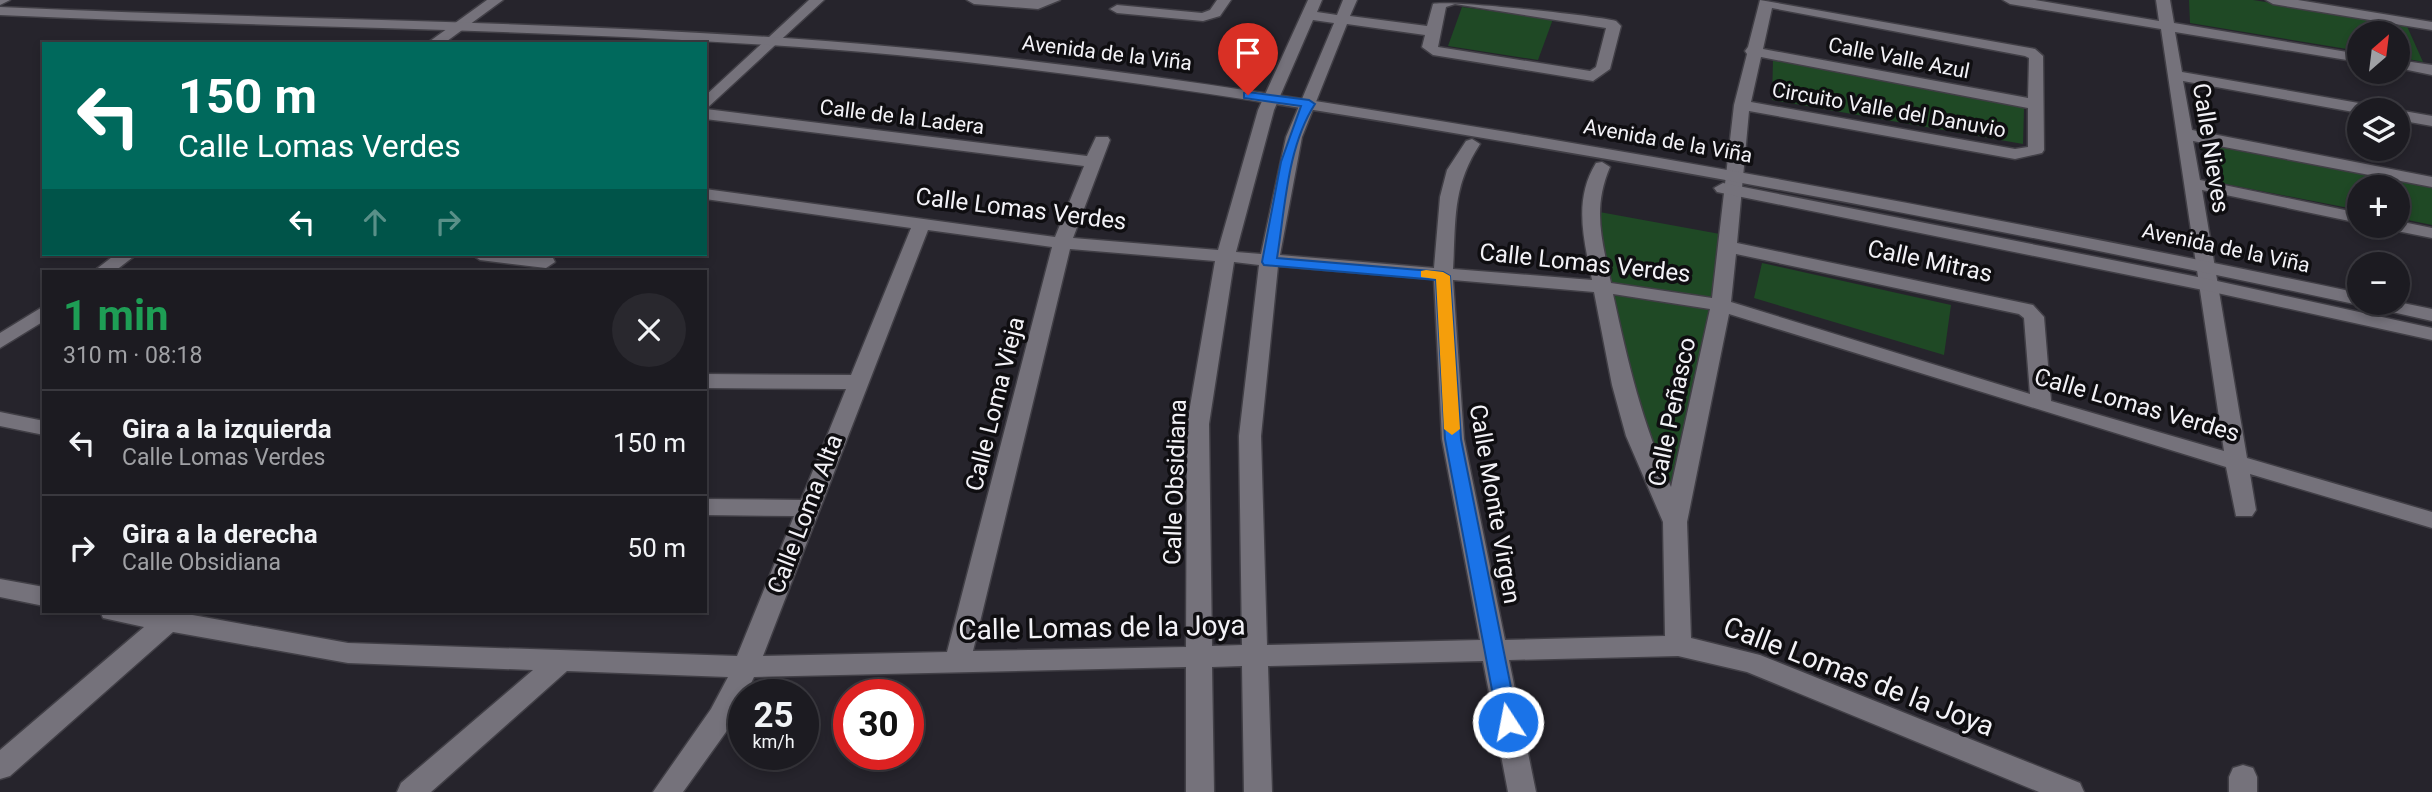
<!DOCTYPE html>
<html lang="es">
<meta charset="utf-8">
<style>
:root{--surface:#1c1b21;--page:#29282e;--text:#f1f3f6;--muted:#a0a1a5;--line:#3a393f}
body{margin:0;font-family:Roboto,sans-serif;background:var(--page);color:var(--text);height:100vh;display:flex;flex-direction:column;font-size:26px;white-space:nowrap}
*{box-sizing:border-box;margin:0}
p{font-size:23px;color:var(--muted)}
.icon{flex:none;width:38px;height:38px;fill:none;stroke:currentColor;stroke-width:2;stroke-linecap:round;stroke-linejoin:round}
.map{position:relative;flex:1;overflow:hidden}
.panel{position:absolute;left:42px;top:270px;width:665px;height:343px;display:flex;flex-direction:column;background:var(--surface);border-radius:0px;box-shadow:0 4px 10px #0003,0 0 0 2px var(--line)}
.panel>*{flex:none}
.hud{position:absolute;left:42px;top:42px;width:665px;height:214px;border-radius:0px;box-shadow:0 4px 10px #0003,0 0 0 2px var(--line);background:#00695c;color:#fff;overflow:hidden}
.needle{width:46px;rotate:28deg}
.buttons{position:absolute;left:2347px;top:21px;display:grid;gap:14px}
.buttons a{display:grid;place-items:center;width:63px;height:63px;border-radius:50%;background:var(--surface);box-shadow:0 4px 10px #0003,0 0 0 2px var(--line);font-size:35px}
.speed{position:absolute;left:728px;top:679px;display:flex;gap:14px;font-size:35px;font-weight:700;text-align:center}
.speed>*{display:grid;place-content:center;width:91px;height:91px;border-radius:50%;background:var(--surface);box-shadow:0 4px 10px #0003,0 0 0 2px var(--line);line-height:1}
.speed small{font-size:18px;font-weight:400}
.speed .limit{border:10px solid #d22;background:#fff;color:#111}
.pin{position:absolute;display:grid;place-items:center;width:60px;height:60px;color:#fff;margin:-72px -30px;border-radius:50% 50% 50% 0;rotate:-45deg;box-shadow:0 0 7px #0007}
.pin .icon{rotate:45deg}
.me{position:absolute;width:77px;margin:-38px;rotate:349deg;stroke-linejoin:round;filter:drop-shadow(0 0 5px #0008)}
.turn{display:flex;align-items:center;gap:24px;height:147px;padding:0 21px;font-size:32px}
.turn .icon{width:91px;height:91px;stroke-width:2.5}
.turn b{display:block;font-size:49px;line-height:60px}
.lanes{display:flex;align-items:center;height:66px;padding:0 21px;background:#0003;justify-content:center;gap:35px;direction:ltr}
.lanes .off{opacity:.35}
.round{display:grid;place-items:center;flex:none;width:74px;height:74px;border-radius:37px;background:var(--page)}
.headline{display:flex;align-items:center;justify-content:space-between;height:119px;padding:0 21px}
h1{font-size:42px;font-weight:700;line-height:52px;color:#1e9e55}
ul{padding:0;list-style:none}
li{display:flex;align-items:center;gap:21px;height:105px;padding:0 21px;border-top:2px solid var(--line)}
li div{flex:1}
li b{display:block;font-size:26px}
li em{font-style:normal}
.map>svg:first-child{display:block}
</style>
<div class="map">
<svg width="2432" height="792" viewBox="0 0 2432 792">
<rect width="100%" height="100%" fill="#26242c"/>
<g fill="#1f4925">
<path d="M2189 0H2253L2406 24 2423 62 2398 57V33H2359V51L2190 23Z"/>
<path d="M1462 7 1553 19 1538 60 1448 46Z"/>
<path d="M1773 59 2024 108 2023 144 1772 100Z"/>
<path d="M2204 144 2432 188V225L2398 218V187H2359V210L2215 182Z"/>
<path d="M1594 211 1720 234 1718 301 1609 286Z"/>
<path d="M1762 263 1951 305 1944 355 1754 298Z"/>
<path d="M1610 292 1713 308 1669 500 1639 430Z"/>
</g>
<g fill="none" stroke-linecap="round" stroke-linejoin="round">
<g stroke="#413f46" stroke-width="3">
<g id="minor">
<path d="M0 0H10L0 5Z"/>
<path d="M487 0H503L443 44H426Z"/>
<path d="M809 0H824L706 109 1087 156 1096 137H1108L1110 140 1073 238 1218 250 1258 110 1308 0H1322L1317 12 1337 15 1343 0H1357L1350 16 1427 26 1433 4C1448 0 1590 15 1616 21L1621 26 1610 69 1593 81 1433 55 1422 47 1425 35 1347 24 1302 137 1280 255 1434 268 1440 197 1447 170 1466 141 1472 139 1480 144C1452 187 1456 219 1453 269L1592 280C1584 240 1573 200 1596 163L1602 162 1610 167C1592 209 1602 240 1611 283L1712 298 1734 105 1747 54 1745 51 1748 47 1760 0 2035 49 2043 56 2044 150 2042 153 2015 159 1749 111 1737 243 2033 305 2044 317 2051 401 2224 451 2161 29 2010 4 2003 0H2035L2159 21 2156 0H2170L2174 23 2359 54V62L2175 32 2182 72 2370 105 2378 110H2359V113L2183 81 2192 130 2432 177V187L2193 141 2200 180 2359 213V223L2202 190 2247 458 2432 512V528L2250 474 2256 510 2252 516H2236L2226 467 1729 314 1687 522 1691 638 1760 655 2080 783 2084 792H2039L1747 672 1678 656 1509 660 1536 792H1508L1483 661 1268 666 1272 792H1244L1242 666 1212 667 1214 792H1186V667L754 677 731 725 683 792H653L711 709 728 677 567 671 431 792H397L401 783 533 670 348 663 173 632 10 776 0 779V750L144 627 103 618 100 611H185L187 614 348 643 737 656 794 516 705 515V499L801 500 846 389 705 388V374L851 375 911 228 705 199V189L1055 237 1084 166 705 119V96ZM1455 4 1606 28 1596 67 1590 71 1438 47 1446 7ZM1772 8 2025 56 2029 58 2028 98 1763 49ZM1313 20 1334 23 1286 137 1261 254 1236 252 1274 110ZM1761 57 2028 108V147L2015 149 1751 102ZM928 230 1052 247 947 652 763 656ZM1070 249 1215 261 1187 424 1186 647 973 651ZM1736 254 2019 314 2024 318 2030 394 1731 302ZM1234 262 1259 265 1239 436 1242 645 1212 646 1209 424ZM1278 266 1434 279 1442 439 1480 640 1267 645 1261 436ZM1453 280 1594 292 1612 385 1626 436 1663 522 1665 636 1505 640 1464 439ZM1613 294 1710 309 1671 487C1642 423 1628 363 1613 294Z"/>
<path d="M967 0H1060L1038 9 974 4Z"/>
<path d="M1217 0H1231L1220 16 1203 21 1117 13 1110 9 1117 5 1202 13 1210 10Z"/>
<path d="M2266 0H2298L2432 22V30L2273 4Z"/>
<path d="M2398 60 2432 65V75L2398 68Z"/>
<path d="M2398 110 2432 116V126L2398 120Z"/>
<path d="M2398 221 2432 228V238L2392 230 2389 226H2398Z"/>
<path d="M116 254H137L115 271H94Z"/>
<path d="M471 254H524L553 258 555 262 546 268 480 260Z"/>
<path d="M44 306V321L0 348V333Z"/>
<path d="M0 412 44 421V435L0 426Z"/>
<path d="M0 579 44 587V606L0 597Z"/>
<path d="M2243 765 2253 768 2257 777V792H2229V777L2233 768Z"/>
</g>
</g>
<g stroke="#413f46" stroke-width="3">
<g id="tertiary">
<path d="M0 7C299 21 599 20 896 47 1099 65 1300 98 1501 131 1788 179 2074 233 2359 293V303H2366L2359 305C2074 244 1788 189 1501 141 1300 107 1099 74 897 55 599 28 299 29 0 15Z"/>
<path d="M1723 183 2208 279 2432 328V340L2208 291 1717 192 1714 188Z"/>
<path d="M2398 302 2432 309V321L2370 307 2367 303Z"/>
</g>
</g>
<use href="#minor" fill="#75727b" fill-rule="evenodd"/>
<use href="#tertiary" fill="#75727b" fill-rule="evenodd"/>
</g>
<path fill="#1a73e8" stroke="#114b97" stroke-width="2" d="M1248 92 1309 100 1315 104C1287 147 1285 209 1277 258L1443 272 1450 276 1461 439 1518 722 1515 728 1508 731 1501 728 1498 722 1445 439 1436 280 1264 265 1262 262 1281 162 1301 106 1244 98V93Z"/>
<path fill="#f59e0b" d="M1426 270 1443 272 1450 276 1460 429 1452 435 1444 429 1436 279 1421 277V271Z"/>
<g text-anchor="middle" stroke-width="7" stroke-linejoin="round" paint-order="stroke">
<g font-size="21" fill="#f3f2f7" stroke="#0f0e11">
<text transform="translate(1107 53) rotate(7)" y="7">Avenida de la Viña</text>
<text transform="translate(1899 58) rotate(11)" y="7">Calle Valle Azul</text>
<text transform="translate(1889 110) rotate(10)" y="7">Circuito Valle del Danuvio</text>
<text transform="translate(902 117) rotate(7)" y="7">Calle de la Ladera</text>
<text transform="translate(1668 141) rotate(10)" y="7">Avenida de la Viña</text>
<text transform="translate(2226 248) rotate(12)" y="7">Avenida de la Viña</text>
</g>
<g font-size="24" fill="#f3f2f7" stroke="#0f0e11">
<text transform="translate(2211 148) rotate(81)" y="8">Calle Nieves</text>
<text transform="translate(1021 209) rotate(7)" y="8">Calle Lomas Verdes</text>
<text transform="translate(1930 261) rotate(12)" y="8">Calle Mitras</text>
<text transform="translate(1585 263) rotate(6)" y="8">Calle Lomas Verdes</text>
<text transform="translate(995 404) rotate(-76)" y="8">Calle Loma Vieja</text>
<text transform="translate(2137 405) rotate(16)" y="8">Calle Lomas Verdes</text>
<text transform="translate(1672 412) rotate(-78)" y="8">Calle Peñasco</text>
<text transform="translate(1175 482) rotate(-88)" y="8">Calle Obsidiana</text>
<text transform="translate(1495 504) rotate(80)" y="8">Calle Monte Virgen</text>
<text transform="translate(805 514) rotate(-69)" y="8">Calle Loma Alta</text>
</g>
<g font-size="28" fill="#f3f2f7" stroke="#0f0e11">
<text transform="translate(1102 627) rotate(-1)" y="10">Calle Lomas de la Joya</text>
<text transform="translate(1859 676) rotate(21)" y="10">Calle Lomas de la Joya</text>
</g>
</g>
</svg>
<div class="buttons">
<a><svg class="needle" viewBox="-14 -14 28 28"><path d="M0-13l5 13h-10z" fill="#e53935"/><path d="M0 13l5-13h-10z" fill="#a0a1a5"/></svg></a>
<a><svg class="icon" aria-label="layers" viewBox="0 0 24 24"><path d="M12 4l9 5-9 5-9-5zM3 14l9 5 9-5"/></svg></a>
<a>+</a>
<a>−</a>
</div>
<div class="speed"><div>25<small>km/h</small></div><div class="limit">30</div></div>
<div class="pin" style="left:1248px;top:95px;background:#d93025"><svg class="icon" aria-label="arrive" viewBox="0 0 24 24"><path d="M6 21V4h12l-3 4 3 4H6"/></svg></div>
<svg class="me" style="left:1508px;top:722px" viewBox="-20 -20 40 40"><circle r="17" fill="#1a73e8" stroke="#fff" stroke-width="3"/><path d="M0-11L8 9 0 5-8 9z" fill="#fff"/></svg>
<div class="hud">
<div class="turn"><svg class="icon" aria-label="left" viewBox="0 0 24 24"><path d="M17 20v-9H6M10 6l-5 5 5 5"/></svg><div><b>150 m</b>Calle Lomas Verdes</div></div>
<div class="lanes"><svg class="icon" aria-label="left" viewBox="0 0 24 24"><path d="M17 20v-9H6M10 6l-5 5 5 5"/></svg><svg class="icon off" aria-label="ahead" viewBox="0 0 24 24"><path d="M12 20V5M6 11l6-6 6 6"/></svg><svg class="icon off" aria-label="right" viewBox="0 0 24 24"><path d="M7 20v-9h11M14 6l5 5-5 5"/></svg></div>
</div>
<section class="panel">
<div class="headline"><div><h1>1 min</h1><p>310 m · 08:18</p></div><a class="round"><svg class="icon" aria-label="close" viewBox="0 0 24 24"><path d="M6 6l12 12M18 6L6 18"/></svg></a></div>
<ul>
<li><svg class="icon" aria-label="left" viewBox="0 0 24 24"><path d="M17 20v-9H6M10 6l-5 5 5 5"/></svg><div><b>Gira a la izquierda</b><p>Calle Lomas Verdes</p></div><em>150 m</em></li>
<li><svg class="icon" aria-label="right" viewBox="0 0 24 24"><path d="M7 20v-9h11M14 6l5 5-5 5"/></svg><div><b>Gira a la derecha</b><p>Calle Obsidiana</p></div><em>50 m</em></li>
</ul>
</section>
</div>
